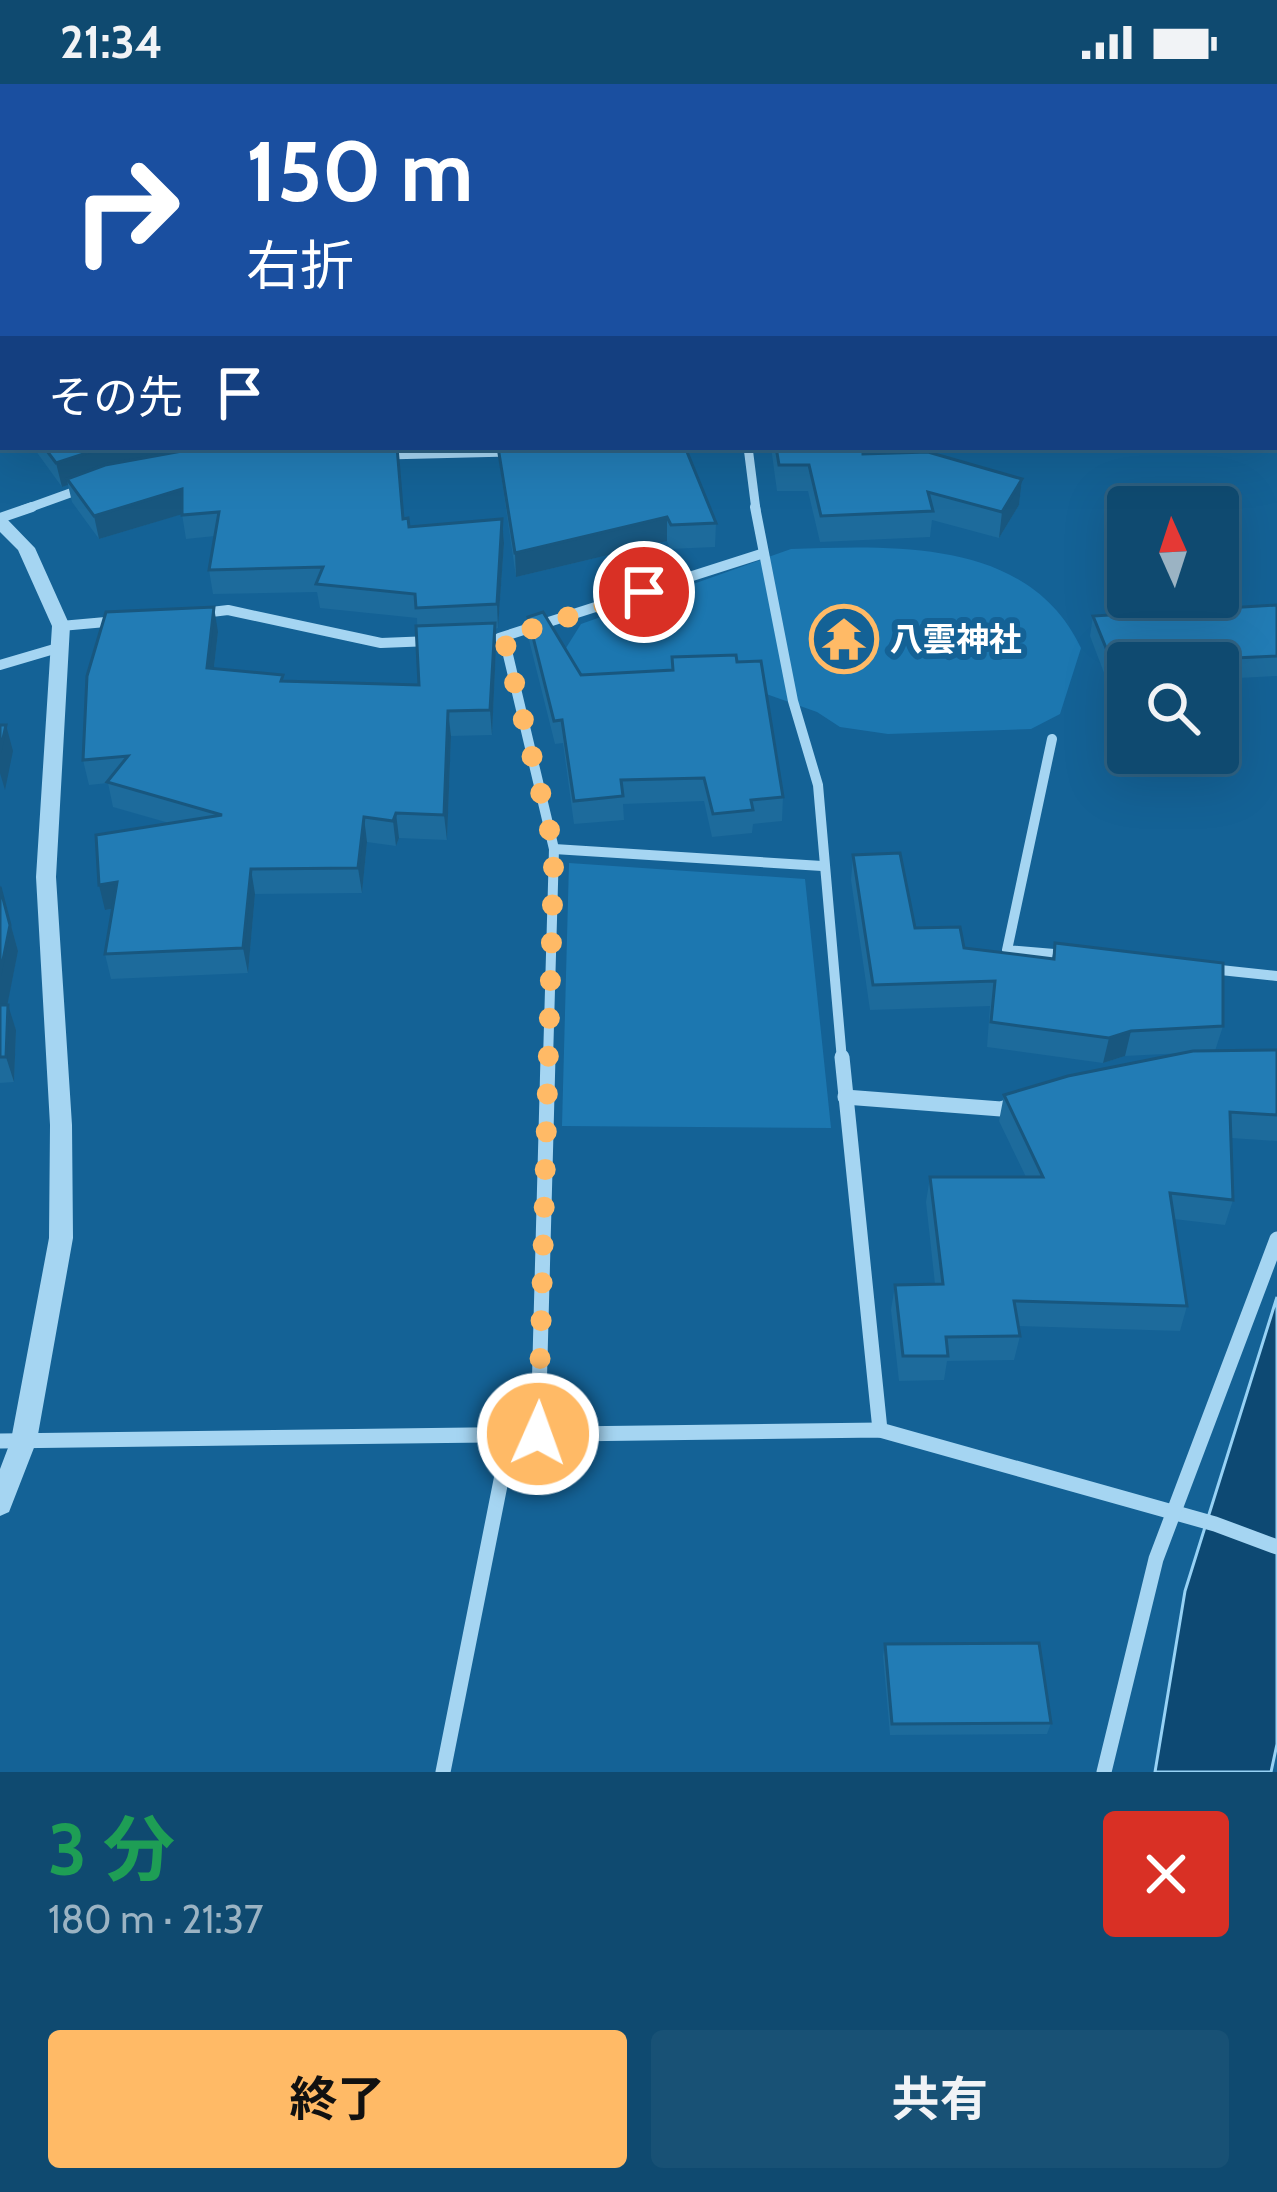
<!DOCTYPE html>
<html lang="ja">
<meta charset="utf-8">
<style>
:root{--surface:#0f4a70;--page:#185175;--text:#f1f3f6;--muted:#9bb3c3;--line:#2f6283;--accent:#ffba66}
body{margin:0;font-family:Cabin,"Noto Sans JP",sans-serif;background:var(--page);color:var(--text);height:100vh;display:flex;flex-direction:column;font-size:45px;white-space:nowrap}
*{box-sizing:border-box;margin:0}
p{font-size:39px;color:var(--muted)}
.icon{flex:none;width:66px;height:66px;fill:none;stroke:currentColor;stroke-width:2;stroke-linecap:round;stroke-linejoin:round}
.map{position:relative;height:1688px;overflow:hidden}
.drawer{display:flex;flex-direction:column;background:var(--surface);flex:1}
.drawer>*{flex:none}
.top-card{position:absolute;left:0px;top:0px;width:1278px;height:366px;box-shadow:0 12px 48px #0002,0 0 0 3px var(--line);background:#1a4fa0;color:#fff;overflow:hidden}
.needle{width:78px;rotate:357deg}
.controls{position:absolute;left:1107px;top:402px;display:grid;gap:24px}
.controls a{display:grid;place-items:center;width:132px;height:132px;border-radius:12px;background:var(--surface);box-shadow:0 12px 48px #0002,0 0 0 3px var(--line);font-size:60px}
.pin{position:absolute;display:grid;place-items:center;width:102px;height:102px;color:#fff;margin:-51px;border:6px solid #fff;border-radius:50%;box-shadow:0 3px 12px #0007}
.me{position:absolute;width:132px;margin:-66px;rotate:2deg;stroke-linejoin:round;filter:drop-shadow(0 0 9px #0008)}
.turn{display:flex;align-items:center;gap:42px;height:252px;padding:0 48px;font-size:54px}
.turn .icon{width:156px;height:156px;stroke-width:2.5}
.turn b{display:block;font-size:84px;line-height:102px}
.then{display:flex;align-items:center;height:114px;padding:0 48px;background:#0003;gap:24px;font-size:45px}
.round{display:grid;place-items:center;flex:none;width:126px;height:126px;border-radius:12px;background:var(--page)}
.head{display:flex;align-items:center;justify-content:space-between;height:204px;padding:0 48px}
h1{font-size:72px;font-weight:700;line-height:90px;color:#1e9e55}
.button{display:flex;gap:24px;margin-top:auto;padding:24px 48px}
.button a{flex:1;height:138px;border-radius:12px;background:var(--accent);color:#111;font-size:48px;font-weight:700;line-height:138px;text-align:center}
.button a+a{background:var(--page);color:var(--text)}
.status{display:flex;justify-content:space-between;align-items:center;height:84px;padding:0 60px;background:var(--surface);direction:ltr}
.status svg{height:33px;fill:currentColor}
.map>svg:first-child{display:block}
</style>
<div class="status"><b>21:34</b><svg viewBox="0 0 49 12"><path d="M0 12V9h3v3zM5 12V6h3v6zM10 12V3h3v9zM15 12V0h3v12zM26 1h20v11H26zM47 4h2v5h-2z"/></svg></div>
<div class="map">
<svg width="1277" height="1688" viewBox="0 0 1277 1688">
<rect width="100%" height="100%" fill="#146296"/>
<g fill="#1c77b0">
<path d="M791 465C895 462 1029 454 1081 564L1060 630 1031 645 888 650 840 643 817 628 758 607 594 600 561 572 581 540Z"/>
<path d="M569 779 805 795 831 1044 562 1042Z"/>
</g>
<path fill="#0d4973" stroke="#97d2f5" stroke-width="3" d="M1277 1213V1660L1271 1688H1155L1185 1507Z"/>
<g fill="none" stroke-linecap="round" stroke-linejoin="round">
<g stroke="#a5d5f2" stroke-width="9">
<path d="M676 0 680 3"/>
<path d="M748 363 756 426"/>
<path d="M386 371 509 368"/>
<path d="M23 426 84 404"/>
</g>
<g stroke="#a5d5f2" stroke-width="10">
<path d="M755 423 793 617 818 701 842 976"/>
<path d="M0 434 32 423"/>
<path d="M203 529 228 526 381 559 431 557"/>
<path d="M61 542 117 537"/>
<path d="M499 554 761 470"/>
<path d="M504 554 554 765 548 976"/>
<path d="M0 581 61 563"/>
<path d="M1052 655 1007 866 1066 871"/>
<path d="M554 765 822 782"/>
<path d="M1211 885 1277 892"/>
</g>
<g stroke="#a5d5f2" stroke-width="15">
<path d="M842 973 880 1346"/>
<path d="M845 1013 1001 1025 1017 1020"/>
<path d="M538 1350 548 973"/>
<path d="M0 1357 880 1346 1215 1440 1277 1463"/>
<path d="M443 1688 510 1351"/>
<path d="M1104 1688 1156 1475 1277 1155"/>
</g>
<path fill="#a5d5f2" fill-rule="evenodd" d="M0 433 6 434 35 464 70 542 56 793 72 1041 73 1154 37 1356 9 1428 0 1432V1385L11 1356 49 1154 50 1041 36 793 52 542 18 466 0 448Z"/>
</g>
<g fill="#1d6b9c">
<path d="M33 363H398L403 434 409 443 502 435 504 459 498 544 495 545 496 564 492 651 451 652 447 756 399 754 396 762 367 758 362 809 255 810 248 889 111 895 105 870 112 825 105 826 169 739 113 723 108 699 89 701 83 676 218 548 214 584 284 597 419 601 417 534 320 524 317 508 213 510 209 486 215 452 186 455 182 430 99 455 72 418 68 401 62 403Z"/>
<path d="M497 363H685L716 439 715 463 670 465 667 457 516 493Z"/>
<path d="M771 363H863V370L1022 395 1019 421 999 454 932 436 930 453 820 458 808 407H777Z"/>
<path d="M1277 521V592L1218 595V579H1128V601L1109 602 1090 552 1093 532Z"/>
<path d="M528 533 581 591 672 586V573L737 578 783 713 782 737 753 740 752 749 712 753 704 717 623 720 624 736 574 740 563 659 555 660 529 556Z"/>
<path d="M853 771 915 844 964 864 1052 875 1055 859 1223 942 1215 967 1277 966V1057L1231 1054 1233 1116 1225 1141 1174 1135 1187 1222 1180 1247 1018 1242 1020 1252 1014 1276 947 1277 944 1296 899 1297 891 1226 895 1201 935 1200 926 1118 930 1093H1026L999 1037 1004 1011 1184 969 1125 972 1103 979 987 963 990 922 870 926 851 796Z"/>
<path d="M0 801 18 867 7 921 16 946 14 998 0 999Z"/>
<path d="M885 1560 1051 1639 1047 1650 890 1651 883 1572Z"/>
</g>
<g fill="#18577f">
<path d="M0 312H3V336L0 337Z"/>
<path d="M105 363H244L67 395 68 401 62 403 56 379Z"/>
<path d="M1022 395 1019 421 999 454 1002 428Z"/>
<path d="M182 405 186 429 99 455 94 432Z"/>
<path d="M667 433V457L516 493 515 469Z"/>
<path d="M502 435 504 459 498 544 497 520Z"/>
<path d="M214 523 218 548 211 609 207 584Z"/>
<path d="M495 539 496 564 492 651 490 626Z"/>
<path d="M448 627 451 652 447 756 444 731Z"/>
<path d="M6 641 13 667 5 706 0 689V668Z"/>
<path d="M396 729 399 754 396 762 393 737Z"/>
<path d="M364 733 367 758 362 809 358 784Z"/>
<path d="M251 785 255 810 248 889 243 864Z"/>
<path d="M117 798 123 823 105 826 99 801Z"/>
<path d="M0 801 18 867 2 948 0 941Z"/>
<path d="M8 921 16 946 14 998 6 973Z"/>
<path d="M1131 947 1125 972 1103 979 1109 954Z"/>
</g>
<g fill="#227cb5" stroke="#18577f" stroke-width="3">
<path d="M0 0H194V3H3V312H0Z"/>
<path d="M260 0H322L323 3H260Z"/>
<path d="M400 0H501V3H399Z"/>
<path d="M44 363H105L56 379Z"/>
<path d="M204 363H397L403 435 408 434 409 443 502 435 497 520 416 524 415 510 316 500 323 483 209 486 219 428 182 431V405L94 432 67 395 105 381Z"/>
<path d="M498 363H685L716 439 671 441 667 433 515 469Z"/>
<path d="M776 363H863V370L928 368 1022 395 1002 428 928 408 933 427 821 432 809 381H779Z"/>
<path d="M1277 521V572L1128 579V581H1113L1093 532Z"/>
<path d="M214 523 207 584 283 591 281 597 419 601 416 542 495 539 490 626 448 627 444 731 396 729 393 737 364 733 358 784 251 785 243 864 105 870 117 798 99 801 96 751 222 731 107 698 128 672 83 676 87 592 106 528Z"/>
<path d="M543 528 581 591 673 586 672 573 736 571 737 578 761 577 783 713 751 716 753 726 713 730 704 694 621 696 623 712 574 717 562 636 554 637 528 533Z"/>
<path d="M0 641H6L0 668Z"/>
<path d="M900 769 915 844 960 843 964 864 1054 875 1055 859 1223 879V942L1131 947 1109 954 991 938 995 897 873 901 853 771Z"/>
<path d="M0 803 10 841 0 891Z"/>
<path d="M0 921H8L6 973H0Z"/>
<path d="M1277 966V1031L1230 1028 1233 1116 1170 1109 1187 1222 1014 1217 1020 1252 946 1253 948 1272H903L895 1201 943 1200 930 1093H1043L1004 1011 1068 992 1193 967Z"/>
<path d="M1039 1559 1051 1639 892 1640 885 1560Z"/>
</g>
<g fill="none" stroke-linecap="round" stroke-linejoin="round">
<path stroke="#ffba66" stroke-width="21" stroke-dasharray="0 37.8" d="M538 1350 554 765 504 554 644 508"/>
</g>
<defs>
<g id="temple-ring" transform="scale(3.45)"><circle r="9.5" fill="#146296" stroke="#ffba66" stroke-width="1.5"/><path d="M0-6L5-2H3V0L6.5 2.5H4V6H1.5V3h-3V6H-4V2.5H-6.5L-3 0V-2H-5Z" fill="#ffba66"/></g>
</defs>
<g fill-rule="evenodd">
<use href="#temple-ring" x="844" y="555"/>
</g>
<g text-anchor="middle" stroke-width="12" stroke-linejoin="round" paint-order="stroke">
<g font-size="33" font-weight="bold" fill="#fff" stroke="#146296" text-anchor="start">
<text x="890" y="567">八雲神社</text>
</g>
</g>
</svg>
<div class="controls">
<a><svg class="needle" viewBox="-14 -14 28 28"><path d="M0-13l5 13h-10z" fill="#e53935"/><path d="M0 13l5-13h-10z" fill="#9bb3c3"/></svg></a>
<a><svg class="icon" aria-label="search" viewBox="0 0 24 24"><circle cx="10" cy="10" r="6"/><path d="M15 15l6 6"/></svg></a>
</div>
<div class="pin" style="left:644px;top:508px;background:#d93025"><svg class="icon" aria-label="arrive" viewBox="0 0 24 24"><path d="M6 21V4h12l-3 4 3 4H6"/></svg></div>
<svg class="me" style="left:538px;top:1350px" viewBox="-20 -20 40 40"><circle r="17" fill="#ffba66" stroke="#fff" stroke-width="3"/><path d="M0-11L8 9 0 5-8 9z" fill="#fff"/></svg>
<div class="top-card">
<div class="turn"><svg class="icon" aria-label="right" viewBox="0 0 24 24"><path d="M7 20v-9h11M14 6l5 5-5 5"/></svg><div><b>150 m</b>右折</div></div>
<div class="then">その先<svg class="icon" aria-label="arrive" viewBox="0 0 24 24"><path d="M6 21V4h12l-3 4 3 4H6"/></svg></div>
</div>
</div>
<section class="drawer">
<div class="head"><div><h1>3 分</h1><p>180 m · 21:37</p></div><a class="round" style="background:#d93025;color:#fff"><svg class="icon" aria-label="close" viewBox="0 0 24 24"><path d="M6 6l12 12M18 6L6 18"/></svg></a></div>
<div class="button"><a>終了</a><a>共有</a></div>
</section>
